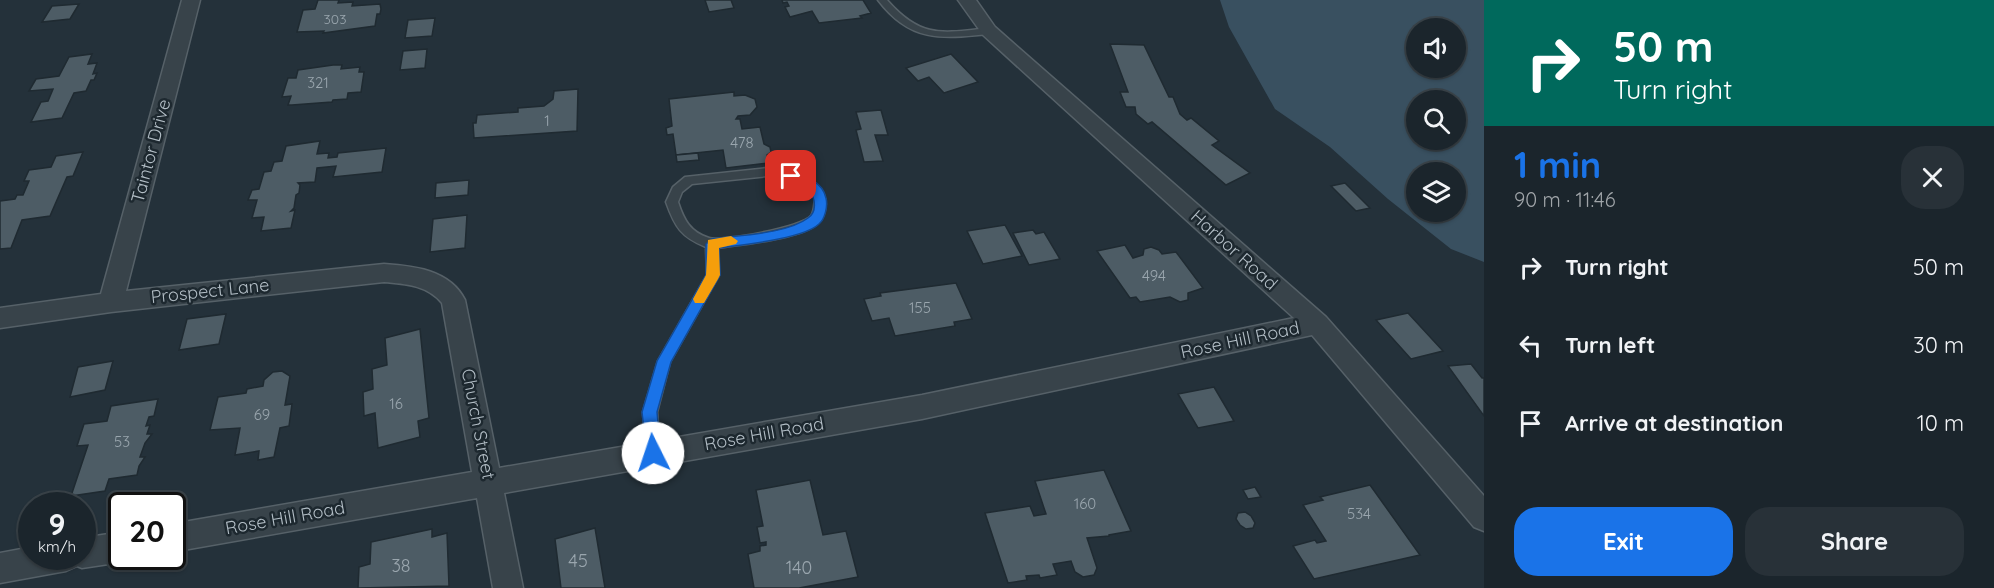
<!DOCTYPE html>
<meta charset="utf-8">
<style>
:root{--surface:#1b252c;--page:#283138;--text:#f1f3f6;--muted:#a0a5a9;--line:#394248;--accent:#1a73e8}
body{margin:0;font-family:Quicksand,sans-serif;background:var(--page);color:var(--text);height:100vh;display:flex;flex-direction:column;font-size:22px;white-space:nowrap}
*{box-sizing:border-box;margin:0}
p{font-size:20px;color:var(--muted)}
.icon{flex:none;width:33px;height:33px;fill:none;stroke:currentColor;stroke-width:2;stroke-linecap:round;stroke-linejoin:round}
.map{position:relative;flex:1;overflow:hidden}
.drawer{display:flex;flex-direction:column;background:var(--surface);width:510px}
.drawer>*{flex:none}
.banner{background:#00695c;color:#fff;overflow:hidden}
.buttons{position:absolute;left:1406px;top:18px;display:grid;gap:12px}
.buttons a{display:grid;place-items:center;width:60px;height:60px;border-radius:50%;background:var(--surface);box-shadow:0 2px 4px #0004,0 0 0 2px var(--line);font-size:30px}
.speed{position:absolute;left:18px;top:492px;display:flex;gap:12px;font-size:30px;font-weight:700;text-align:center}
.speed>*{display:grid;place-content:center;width:78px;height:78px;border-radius:50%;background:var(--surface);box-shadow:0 2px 4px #0004,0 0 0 2px var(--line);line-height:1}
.speed small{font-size:15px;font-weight:400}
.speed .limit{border:3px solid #111;border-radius:9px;background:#fff;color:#111}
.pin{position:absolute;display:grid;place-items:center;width:51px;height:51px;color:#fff;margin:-26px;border-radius:12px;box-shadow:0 3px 9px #0006}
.me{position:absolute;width:66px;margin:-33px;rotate:356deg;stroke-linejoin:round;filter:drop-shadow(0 0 4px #0008)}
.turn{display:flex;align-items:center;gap:21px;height:126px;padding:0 30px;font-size:27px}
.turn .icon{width:78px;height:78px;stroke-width:2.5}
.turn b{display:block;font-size:42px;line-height:51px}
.round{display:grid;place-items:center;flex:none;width:63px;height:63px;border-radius:24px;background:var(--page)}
.headline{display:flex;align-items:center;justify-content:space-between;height:102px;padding:0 30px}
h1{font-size:36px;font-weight:700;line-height:45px;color:var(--accent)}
.button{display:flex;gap:12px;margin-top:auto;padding:12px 30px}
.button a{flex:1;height:69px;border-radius:24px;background:var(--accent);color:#fff;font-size:24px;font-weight:700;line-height:69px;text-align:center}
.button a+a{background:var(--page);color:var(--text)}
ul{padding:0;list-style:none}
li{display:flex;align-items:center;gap:18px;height:78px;padding:0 30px}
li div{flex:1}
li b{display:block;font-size:22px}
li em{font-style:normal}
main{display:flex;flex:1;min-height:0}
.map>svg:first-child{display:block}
</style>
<main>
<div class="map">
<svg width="1484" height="588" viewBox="0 0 1484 588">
<rect width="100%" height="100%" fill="#24313a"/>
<path fill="#395060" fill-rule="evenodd" d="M1220 0H1484V262L1451 249 1388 199 1330 147 1275 109 1229 27ZM1416 28H1455V68H1416ZM1416 100H1455V140H1416ZM1416 172H1455V212H1416Z"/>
<g fill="#4d5c65" stroke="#1f2a31" stroke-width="1.5">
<path d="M318 0H339L338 3 353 2 352 6 380 4 381 9 380 14H377L375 26 323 33 324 31 297 32 303 10 315 9Z"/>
<path d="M705 0H731L734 8 709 12Z"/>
<path d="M782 0H863L871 13 860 16 862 18 819 23 812 11 790 17 785 7 789 6 787 2 783 3Z"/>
<path d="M79 4 70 19 42 22 52 6Z"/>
<path d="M435 18 432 36 405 38 408 20Z"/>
<path d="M1110 44 1144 45 1169 97H1173L1180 114 1187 120 1191 118 1219 141 1212 145 1250 173 1226 185 1152 122 1148 124 1136 114 1135 107H1126L1120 92H1128Z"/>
<path d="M427 49 425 68 400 70 403 51Z"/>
<path d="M92 54 88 64 97 63 93 74 97 73 94 80H91L86 91 74 93 62 118 31 122 41 102 48 101 53 89 29 91 36 79 59 76 69 57Z"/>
<path d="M951 54 978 82 944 93 929 77 918 81 906 68Z"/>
<path d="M333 65H342L341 69 360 67 359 72H364L361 92 348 93 347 99 333 100 332 102 292 105H288L291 96 282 97 288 78H296L298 70Z"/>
<path d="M578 89 577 131 474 138 473 123H476L477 115 518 112V108L544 106 553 99 554 91Z"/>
<path d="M734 92V96L745 95 755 99 757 107 750 115 738 116 736 119H740L742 129 760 127 764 144 770 147 771 152 767 155 769 163 726 168 723 150 676 155 673 134 667 135 666 128 672 126 669 99Z"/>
<path d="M881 110 888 135H875L883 161 864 162 856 130 861 129 856 112Z"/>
<path d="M320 141 317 154 329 153 328 158 337 157 338 153 386 148 382 172 333 177 336 166 317 168 315 182 298 183 300 185 299 193 296 195 294 208 291 211 295 210 291 228 261 231 264 217 252 218 257 200H248L252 190 259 189 264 172 271 171 274 162 282 161 286 146Z"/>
<path d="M83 152 73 176 67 177 50 216 22 220 11 248 0 249V201L15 199 17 195H23L29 181H24L29 170 51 167 56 156Z"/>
<path d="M698 153 699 160 677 162 676 155Z"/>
<path d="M469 180 468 195 435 198 436 183Z"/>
<path d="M1345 183 1370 208 1356 211 1331 186Z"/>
<path d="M467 215 465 248 430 252 433 219Z"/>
<path d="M1005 225 1022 256 983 264 967 231Z"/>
<path d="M1033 230 1036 234 1044 232 1060 259 1029 265 1013 233Z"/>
<path d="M1125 245 1133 258 1143 255 1144 249 1151 247 1159 250 1162 254 1176 252 1203 288 1188 293V300L1180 302 1170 297 1140 302 1136 297 1130 298 1097 251Z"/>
<path d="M956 283 972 319 954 322 955 326 895 336 889 318 872 321 864 299 881 296 880 293Z"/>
<path d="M1408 313 1443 351 1411 359 1376 320Z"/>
<path d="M226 314 219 344 179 350 187 319Z"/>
<path d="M420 329 429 418 418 421 420 437 378 448 375 413 364 416 363 392 373 389 372 369 387 365 385 338Z"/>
<path d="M113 361 105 390 70 397 78 367Z"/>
<path d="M1471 364 1482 378H1484V416L1448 366Z"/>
<path d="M282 371 290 376 285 405 292 404 289 426 280 428 274 457 258 460 259 451 235 455 240 428 210 430 218 397 246 393 247 389 263 386 264 380 273 372Z"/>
<path d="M1214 387 1234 421 1198 428 1178 394Z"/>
<path d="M158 399 154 416 149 417 146 426 150 425 147 434H152L145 443 140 457H145L139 466 137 475 109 479 105 491 71 496 88 445 77 446 84 424 107 421 111 406Z"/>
<path d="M1104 470 1131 531 1109 535V536L1087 538 1097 568 1094 575 1083 577 1075 572 1071 561 1053 564 1057 575 1040 578 1039 575 1026 576 1027 580 1008 583 985 513 1030 506 1034 516 1046 514 1035 481Z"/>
<path d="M810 480 823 535 846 531 858 577 799 588H754L748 554 760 551V546L766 545V542L760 543 757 527 763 526 756 490Z"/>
<path d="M1370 485 1420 555 1314 579 1293 546 1315 540 1317 543 1326 541 1303 505 1323 500 1320 497Z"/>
<path d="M1255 487 1261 497 1248 499 1243 490Z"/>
<path d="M1245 512 1251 516 1255 523 1253 528 1246 529 1240 525 1236 519 1238 513Z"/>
<path d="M595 528 605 588H561L555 539Z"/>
<path d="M432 529V537L447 533 449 586 358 588 359 567 370 564 371 542Z"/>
</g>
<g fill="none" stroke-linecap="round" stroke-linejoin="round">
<g stroke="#566168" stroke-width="3">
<g id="service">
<path d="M878 0H887C921 39 942 33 989 28L994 31 989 34C940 39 910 42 878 0Z"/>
<path d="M777 167C793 172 822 179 825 199 827 206 824 219 817 224 799 239 742 244 718 248L719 275 670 362 657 412 660 453 658 457 653 459 648 457 646 453 643 412 658 361 707 275 706 247C681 237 675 227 666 202L673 187 685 177ZM777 175 801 183 815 198C814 204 815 210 811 216 803 227 722 242 709 238 690 232 684 220 678 202L682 192 692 184Z"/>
</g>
</g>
<g stroke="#566168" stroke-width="3">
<g id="minor">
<path d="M182 0H200L126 291 384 264C414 266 450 270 465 300L499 468 922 395 1294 318 983 35 958 0H976L995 27 1326 317 1484 496V531L1474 527 1312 335 922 419 504 493 523 588H493L477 498 172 552V524L472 472 442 303C427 285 406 284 384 282L111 312 0 328V308L101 294Z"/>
<path d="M122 532V556L132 557 122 562 82 568 77 566 66 571 0 583V553L32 547V556H82V538Z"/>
</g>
</g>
<use href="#service" fill="#38434a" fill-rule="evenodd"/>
<use href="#minor" fill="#38434a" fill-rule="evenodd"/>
</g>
<path fill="#1a73e8" stroke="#114b97" stroke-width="1.5" d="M791 171C804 175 823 182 826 198 828 206 825 219 819 224 803 239 741 245 719 248L720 275 671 362 657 412 661 453 658 458 653 460 647 458 642 412 657 361 706 275V244L712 239C739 235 787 234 808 218 814 214 815 207 814 201 812 188 798 182 787 179L785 176Z"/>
<path fill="#f59e0b" d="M731 236 738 241 736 244 719 248 720 275 718 279 704 303H695L693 299 706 275 708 240Z"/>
<g text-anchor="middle" stroke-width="5" stroke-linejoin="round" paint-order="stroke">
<g font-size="14" fill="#9aa6ae">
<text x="335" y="24">303</text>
</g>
<g font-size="15" fill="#9aa6ae">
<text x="318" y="88">321</text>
<text x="547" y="126">1</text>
<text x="742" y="148">478</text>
<text x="1154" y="281">494</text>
<text x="920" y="313">155</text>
<text x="396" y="409">16</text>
<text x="262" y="420">69</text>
<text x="122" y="447">53</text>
<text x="1085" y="509">160</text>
<text x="1359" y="519">534</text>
</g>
<g font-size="18" fill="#b3bec6" stroke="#1d282f">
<text transform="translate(151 151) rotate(-75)" y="6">Taintor Drive</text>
<text transform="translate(1234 250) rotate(42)" y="6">Harbor Road</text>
<text transform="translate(210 291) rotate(-6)" y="6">Prospect Lane</text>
<text transform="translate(1240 340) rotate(-12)" y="6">Rose Hill Road</text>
<text transform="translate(478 424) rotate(79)" y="6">Church Street</text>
<text transform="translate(764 434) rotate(-10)" y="6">Rose Hill Road</text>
<text transform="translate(285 518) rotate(-10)" y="6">Rose Hill Road</text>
</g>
<g font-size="18" fill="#9aa6ae">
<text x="578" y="567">45</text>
<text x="401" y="572">38</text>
<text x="799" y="574">140</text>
</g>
</g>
</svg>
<div class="buttons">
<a><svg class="icon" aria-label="sound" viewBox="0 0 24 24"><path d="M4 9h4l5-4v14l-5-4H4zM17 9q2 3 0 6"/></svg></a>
<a><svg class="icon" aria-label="search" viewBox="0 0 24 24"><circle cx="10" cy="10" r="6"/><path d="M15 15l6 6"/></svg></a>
<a><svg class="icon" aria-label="layers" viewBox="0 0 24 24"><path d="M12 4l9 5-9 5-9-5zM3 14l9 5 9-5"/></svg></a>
</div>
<div class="speed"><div>9<small>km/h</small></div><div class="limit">20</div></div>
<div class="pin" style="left:791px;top:176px;background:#d93025"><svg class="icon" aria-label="arrive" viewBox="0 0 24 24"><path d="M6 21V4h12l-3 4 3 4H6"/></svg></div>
<svg class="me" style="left:653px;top:453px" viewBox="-20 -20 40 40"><circle r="19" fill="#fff"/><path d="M0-13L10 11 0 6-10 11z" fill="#1a73e8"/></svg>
</div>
<section class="drawer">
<div class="banner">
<div class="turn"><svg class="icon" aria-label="right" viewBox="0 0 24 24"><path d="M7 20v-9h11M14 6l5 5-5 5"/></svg><div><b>50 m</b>Turn right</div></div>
</div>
<div class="headline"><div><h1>1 min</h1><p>90 m · 11:46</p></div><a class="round"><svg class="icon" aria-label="close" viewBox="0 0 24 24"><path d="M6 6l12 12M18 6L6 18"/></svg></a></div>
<ul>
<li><svg class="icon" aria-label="right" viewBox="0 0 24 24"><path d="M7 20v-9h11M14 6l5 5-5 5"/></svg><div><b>Turn right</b></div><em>50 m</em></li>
<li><svg class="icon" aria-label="left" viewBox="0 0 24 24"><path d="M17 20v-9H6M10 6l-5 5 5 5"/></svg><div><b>Turn left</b></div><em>30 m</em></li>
<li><svg class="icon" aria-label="arrive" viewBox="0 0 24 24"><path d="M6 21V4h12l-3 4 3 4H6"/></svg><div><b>Arrive at destination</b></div><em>10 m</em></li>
</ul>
<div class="button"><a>Exit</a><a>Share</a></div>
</section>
</main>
